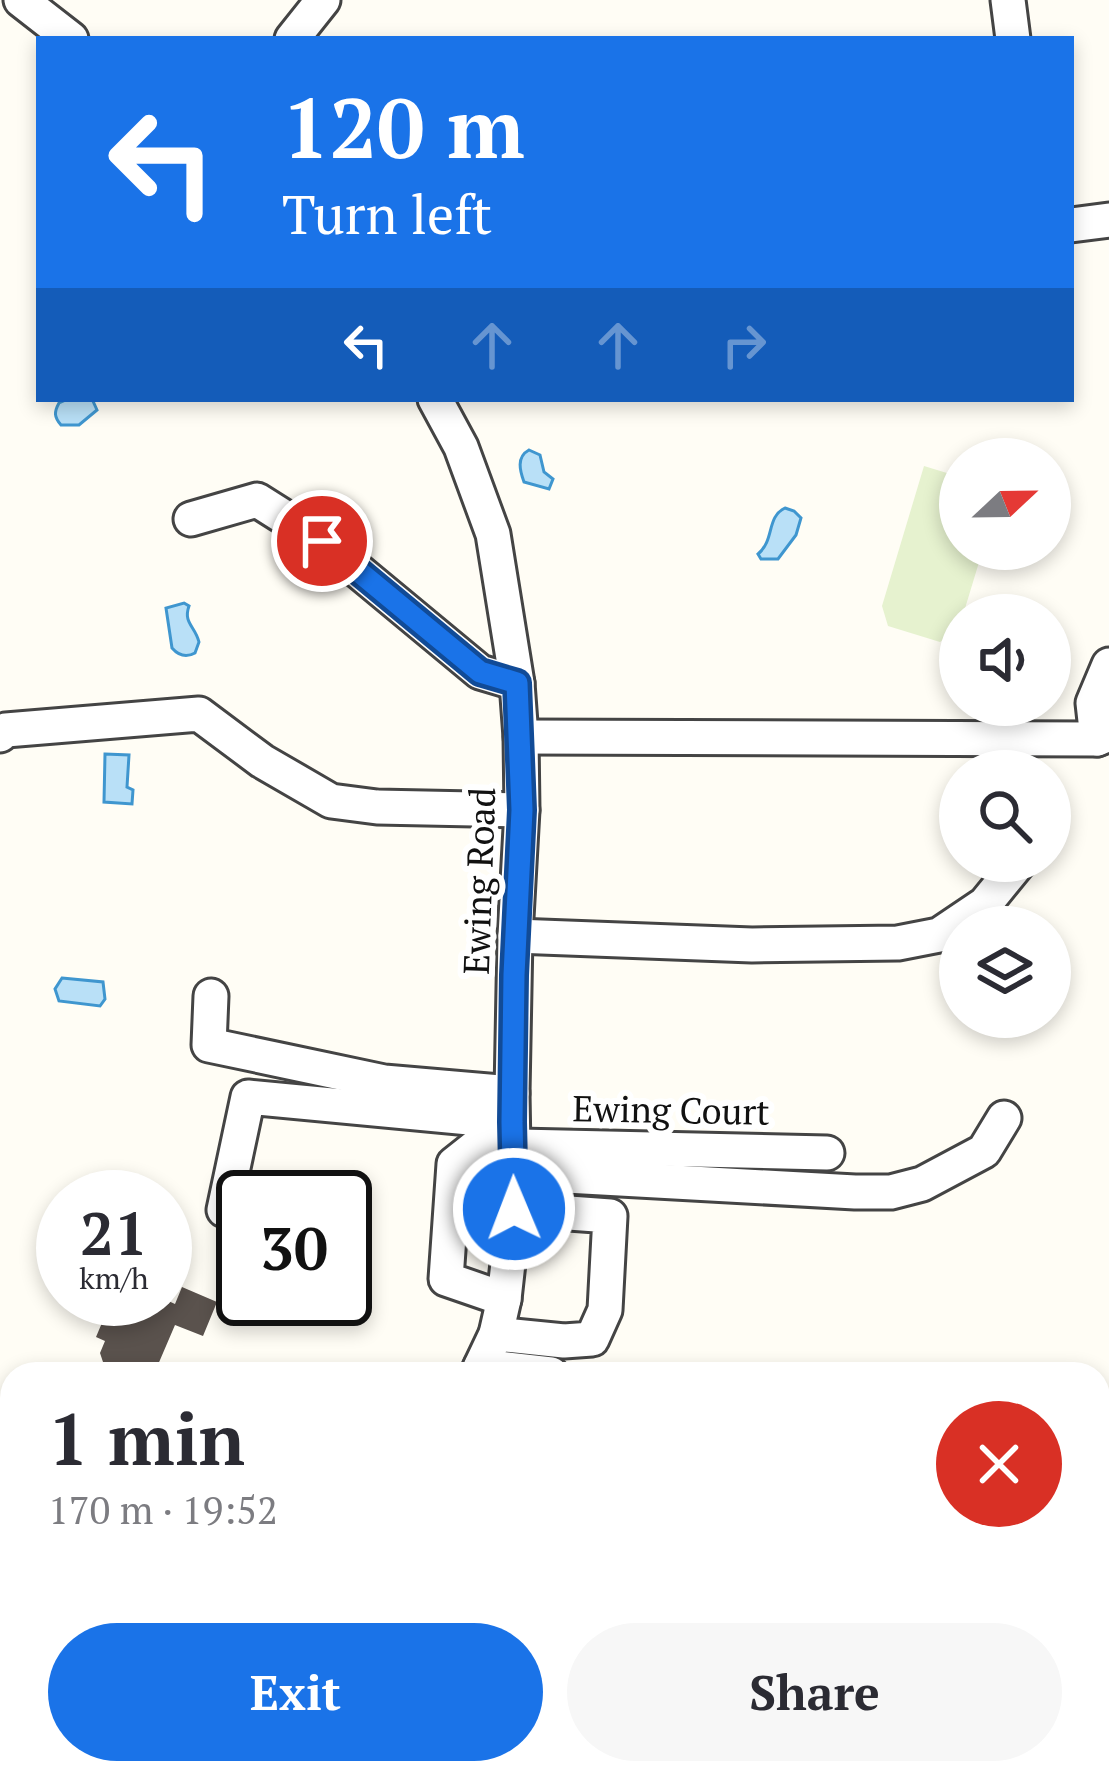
<!DOCTYPE html>
<meta charset="utf-8">
<style>
:root{--surface:#fff;--page:#f7f7f7;--text:#2b2b33;--muted:#7c7c81;--accent:#1a73e8}
body{margin:0;font-family:"PT Serif",serif;background:var(--page);color:var(--text);height:100vh;display:flex;flex-direction:column;font-size:45px;white-space:nowrap}
*{box-sizing:border-box;margin:0}
p{font-size:39px;color:var(--muted)}
.icon{flex:none;width:66px;height:66px;fill:none;stroke:currentColor;stroke-width:2;stroke-linecap:round;stroke-linejoin:round}
.map{position:relative;flex:1;overflow:hidden}
.sheet{position:absolute;left:0px;top:1362px;width:1110px;height:423px;display:flex;flex-direction:column;background:var(--surface);border-radius:36px 36px 0 0;box-shadow:0 6px 18px #0003}
.sheet>*{flex:none}
.hud{position:absolute;left:36px;top:36px;width:1038px;height:366px;border-radius:0px;box-shadow:0 6px 18px #0003;background:#1a73e8;color:#fff;overflow:hidden}
.needle{width:78px;rotate:68deg}
.fabs{position:absolute;left:939px;top:438px;display:grid;gap:24px}
.fabs a{display:grid;place-items:center;width:132px;height:132px;border-radius:50%;background:var(--surface);box-shadow:0 6px 18px #0003;font-size:60px}
.speed{position:absolute;left:36px;top:1170px;display:flex;gap:24px;font-size:60px;font-weight:700;text-align:center}
.speed>*{display:grid;place-content:center;width:156px;height:156px;border-radius:50%;background:var(--surface);box-shadow:0 6px 18px #0003;line-height:1}
.speed small{font-size:30px;font-weight:400}
.speed .limit{border:6px solid #111;border-radius:18px;background:#fff;color:#111}
.pin{position:absolute;display:grid;place-items:center;width:102px;height:102px;color:#fff;margin:-51px;border:6px solid #fff;border-radius:50%;box-shadow:0 3px 12px #0007}
.me{position:absolute;width:132px;margin:-66px;rotate:359deg;stroke-linejoin:round;filter:drop-shadow(0 0 9px #0008)}
.turn{display:flex;align-items:center;gap:42px;height:252px;padding:0 48px;font-size:54px}
.turn .icon{width:156px;height:156px;stroke-width:2.5}
.turn b{display:block;font-size:84px;line-height:102px}
.lanes{display:flex;align-items:center;height:114px;padding:0 48px;background:#0003;justify-content:center;gap:60px;direction:ltr}
.lanes .off{opacity:.35}
.round{display:grid;place-items:center;flex:none;width:126px;height:126px;border-radius:63px;background:var(--page)}
.summary{display:flex;align-items:center;justify-content:space-between;height:204px;padding:0 48px}
h1{font-size:72px;font-weight:700;line-height:90px}
.primary-button{display:flex;gap:24px;margin-top:auto;padding:24px 48px}
.primary-button a{flex:1;height:138px;border-radius:72px;background:var(--accent);color:#fff;font-size:48px;font-weight:700;line-height:138px;text-align:center}
.primary-button a+a{background:var(--page);color:var(--text)}
.map>svg:first-child{display:block}
</style>
<div class="map">
<svg width="1109" height="1784" viewBox="0 0 1109 1784">
<rect width="100%" height="100%" fill="#fffdf5"/>
<path fill="#e6f2cf" d="M924 466 960 477V549H983L963 615H960L958 629 940 642 888 626 882 606Z"/>
<g fill="#b9e0f7" stroke="#3f96cf" stroke-width="3">
<path d="M68 399H92L97 410 79 425H61C54 417 54 412 59 403Z"/>
<path d="M529 450 540 455 544 472 553 479 549 489 524 482C520 471 516 457 529 450Z"/>
<path d="M785 508 794 511 801 518 796 535 778 559H761L758 554C775 540 766 517 785 508Z"/>
<path d="M184 603 189 606C183 623 195 626 199 642L195 653C186 658 179 656 172 648L166 608Z"/>
<path d="M105 754 129 755 127 787 133 790 132 804 104 802Z"/>
<path d="M62 978 103 982 105 999 100 1006 59 1001 55 989Z"/>
</g>
<path fill="#5a524d" d="M182 1287 217 1302 203 1336 175 1325 154 1374H107L100 1353 105 1341 96 1337 112 1299 120 1302 122 1299H164L175 1304Z"/>
<g fill="none" stroke-linecap="round" stroke-linejoin="round">
<g stroke="#444" stroke-width="39">
<g id="minor">
<path d="M21 0 71 39"/>
<path d="M1008 0 1013 39"/>
<path d="M292 39 323 0"/>
<path d="M1071 225 1109 220"/>
<path d="M435 399 461 447 493 534 517 683 521 737 522 810 515 936 512 1093 514 1209 504 1299 496 1334 477 1374"/>
<path d="M191 519 257 500 322 541 480 672 517 683"/>
<path d="M0 735 6 730 199 714 262 761 331 801 377 807 522 810"/>
<path d="M521 737 1097 739 1109 734"/>
<path d="M1097 739 1093 703 1109 665"/>
<path d="M515 936 752 945 898 943 939 935 985 904 1020 861"/>
<path d="M211 996 209 1045 384 1082 512 1093"/>
<path d="M512 1173 855 1192H891L922 1184 984 1151 1004 1118"/>
<path d="M224 1210 248 1097 512 1122"/>
<path d="M504 1299 446 1279 454 1164 478 1145 827 1153"/>
<path d="M496 1334 564 1341 592 1339 605 1310 610 1216 514 1209"/>
<path d="M481 1366 551 1374"/>
<path d="M0 1606 12 1592"/>
<path d="M1075 1773 1083 1784"/>
<path d="M210 1784 217 1773"/>
</g>
</g>
<use href="#minor" stroke="#fff" stroke-width="33"/>
</g>
<g fill="none" stroke-linecap="round" stroke-linejoin="round">
<g stroke="#114b97" stroke-width="30">
<path id="route" d="M322 541 480 672 517 683 522 810 514 975 512 1122 514 1209"/>
</g>
<use href="#route" stroke="#1a73e8" stroke-width="21"/>
</g>
<g text-anchor="middle" stroke-width="12" stroke-linejoin="round" paint-order="stroke">
<g font-size="36" fill="#111" stroke="#fff">
<text transform="translate(479 881) rotate(-88)" y="13">Ewing Road</text>
<text transform="translate(671 1110) rotate(1)" y="13">Ewing Court</text>
</g>
</g>
</svg>
<div class="fabs">
<a><svg class="needle" viewBox="-14 -14 28 28"><path d="M0-13l5 13h-10z" fill="#e53935"/><path d="M0 13l5-13h-10z" fill="#7c7c81"/></svg></a>
<a><svg class="icon" aria-label="sound" viewBox="0 0 24 24"><path d="M4 9h4l5-4v14l-5-4H4zM17 9q2 3 0 6"/></svg></a>
<a><svg class="icon" aria-label="search" viewBox="0 0 24 24"><circle cx="10" cy="10" r="6"/><path d="M15 15l6 6"/></svg></a>
<a><svg class="icon" aria-label="layers" viewBox="0 0 24 24"><path d="M12 4l9 5-9 5-9-5zM3 14l9 5 9-5"/></svg></a>
</div>
<div class="speed"><div>21<small>km/h</small></div><div class="limit">30</div></div>
<div class="pin" style="left:322px;top:541px;background:#d93025"><svg class="icon" aria-label="arrive" viewBox="0 0 24 24"><path d="M6 21V4h12l-3 4 3 4H6"/></svg></div>
<svg class="me" style="left:514px;top:1209px" viewBox="-20 -20 40 40"><circle r="17" fill="#1a73e8" stroke="#fff" stroke-width="3"/><path d="M0-11L8 9 0 5-8 9z" fill="#fff"/></svg>
<div class="hud">
<div class="turn"><svg class="icon" aria-label="left" viewBox="0 0 24 24"><path d="M17 20v-9H6M10 6l-5 5 5 5"/></svg><div><b>120 m</b>Turn left</div></div>
<div class="lanes"><svg class="icon" aria-label="left" viewBox="0 0 24 24"><path d="M17 20v-9H6M10 6l-5 5 5 5"/></svg><svg class="icon off" aria-label="ahead" viewBox="0 0 24 24"><path d="M12 20V5M6 11l6-6 6 6"/></svg><svg class="icon off" aria-label="ahead" viewBox="0 0 24 24"><path d="M12 20V5M6 11l6-6 6 6"/></svg><svg class="icon off" aria-label="right" viewBox="0 0 24 24"><path d="M7 20v-9h11M14 6l5 5-5 5"/></svg></div>
</div>
<section class="sheet">
<div class="summary"><div><h1>1 min</h1><p>170 m · 19:52</p></div><a class="round" style="background:#d93025;color:#fff"><svg class="icon" aria-label="close" viewBox="0 0 24 24"><path d="M6 6l12 12M18 6L6 18"/></svg></a></div>
<div class="primary-button"><a>Exit</a><a>Share</a></div>
</section>
</div>
